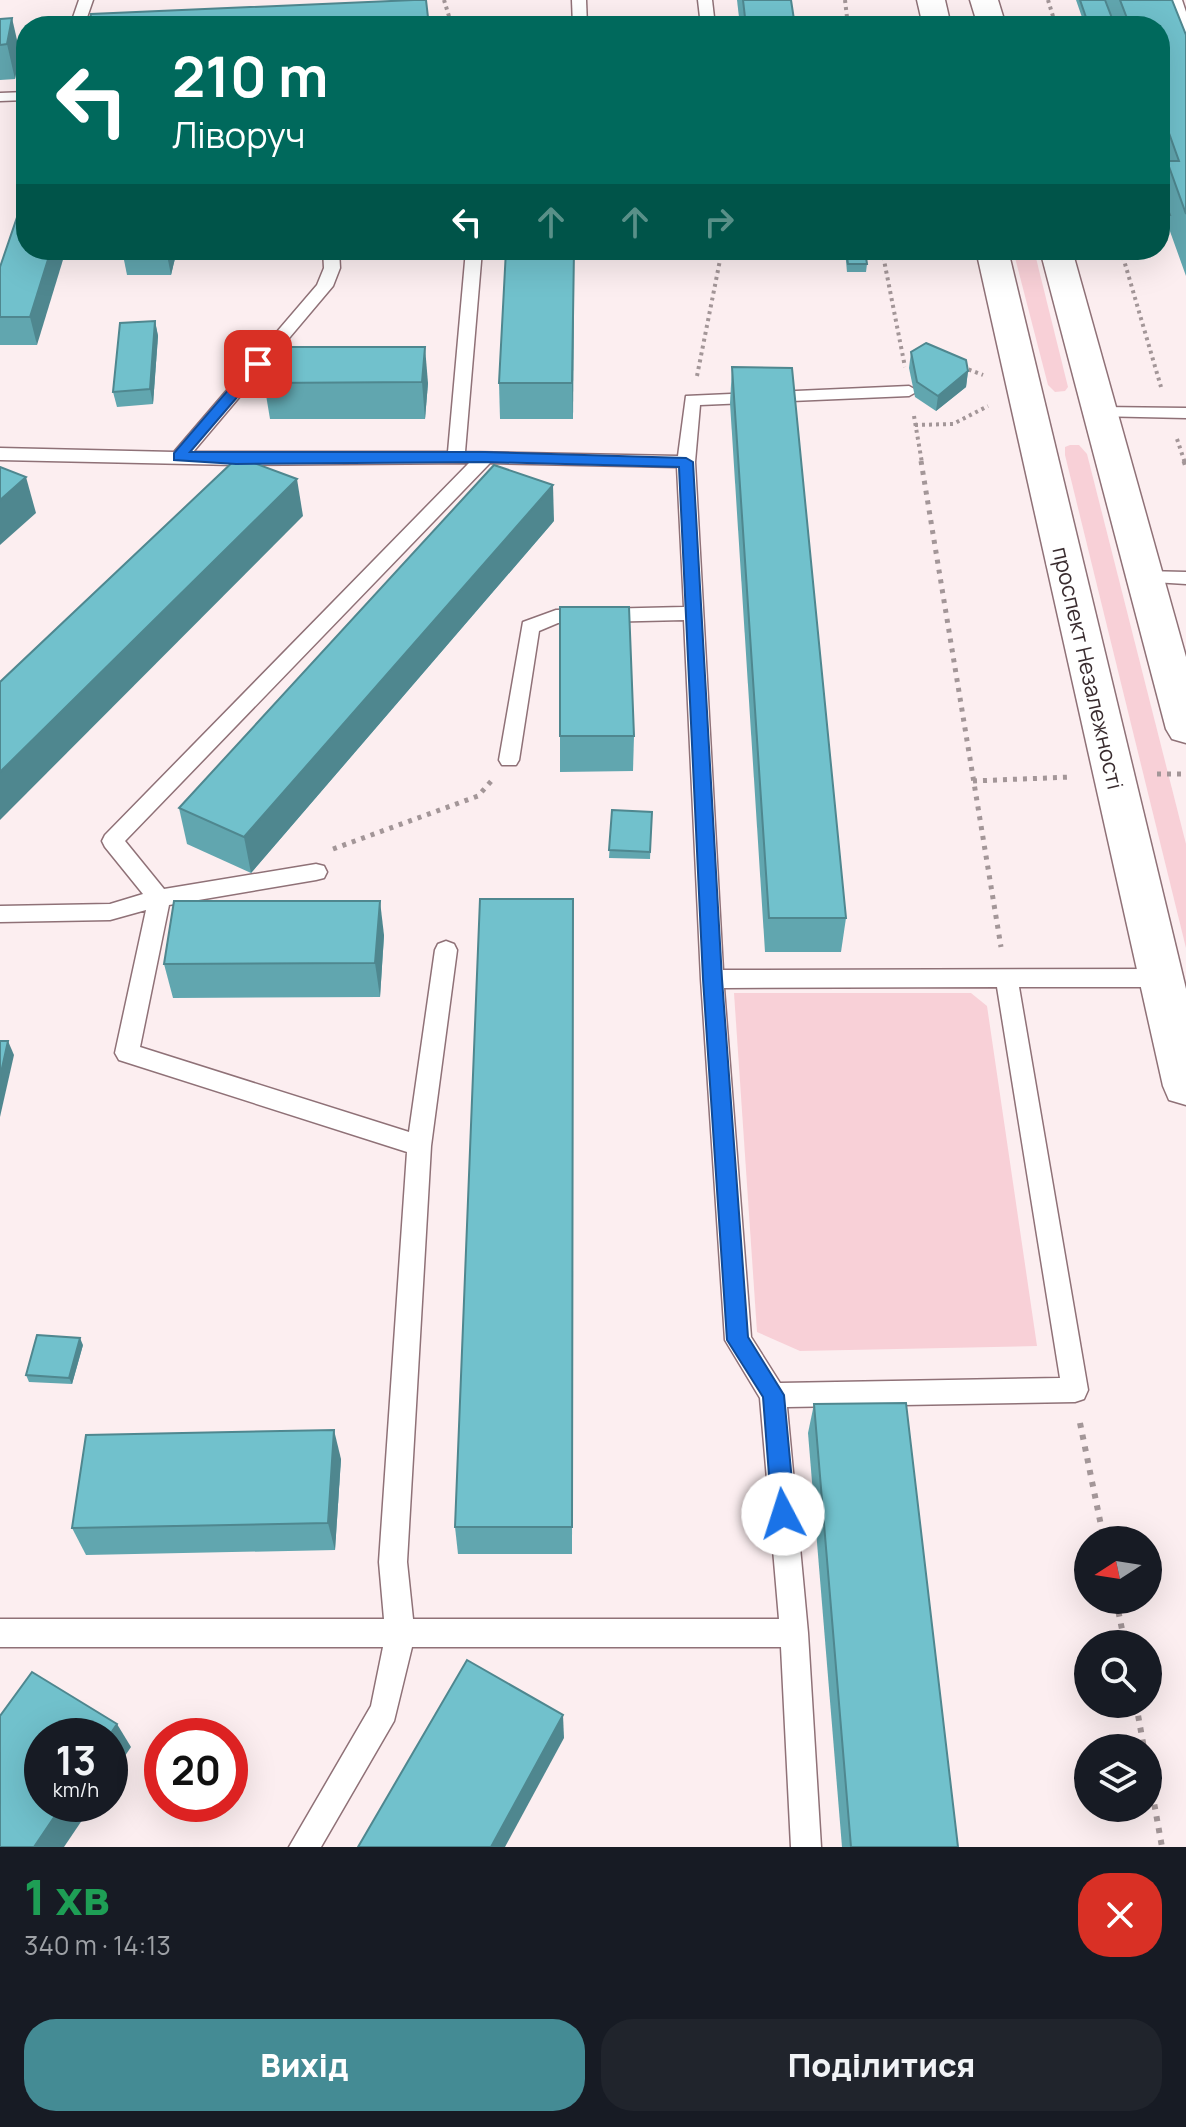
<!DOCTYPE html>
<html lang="uk">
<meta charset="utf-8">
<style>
:root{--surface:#171b24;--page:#20242c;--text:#f1f3f6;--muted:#9ea1a6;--accent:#448b94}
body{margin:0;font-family:Manrope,sans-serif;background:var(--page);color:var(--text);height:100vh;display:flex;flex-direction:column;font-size:30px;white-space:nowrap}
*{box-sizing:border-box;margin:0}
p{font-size:26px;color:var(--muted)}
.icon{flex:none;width:44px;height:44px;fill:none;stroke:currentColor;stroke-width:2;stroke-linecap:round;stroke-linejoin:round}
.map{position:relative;height:1847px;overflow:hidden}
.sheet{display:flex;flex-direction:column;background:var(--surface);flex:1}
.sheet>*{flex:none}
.hud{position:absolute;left:16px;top:16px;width:1154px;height:244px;border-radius:32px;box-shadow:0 8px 32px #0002;background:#00695c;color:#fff;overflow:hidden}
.needle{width:52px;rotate:258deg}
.controls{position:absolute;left:1074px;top:1526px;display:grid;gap:16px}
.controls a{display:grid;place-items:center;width:88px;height:88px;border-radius:50%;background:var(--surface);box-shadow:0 8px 32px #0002;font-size:40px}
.speed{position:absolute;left:24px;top:1718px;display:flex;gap:16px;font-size:40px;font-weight:700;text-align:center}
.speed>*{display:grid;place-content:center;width:104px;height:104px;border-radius:50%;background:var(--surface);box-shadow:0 8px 32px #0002;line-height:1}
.speed small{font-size:20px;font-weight:400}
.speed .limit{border:12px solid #d22;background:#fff;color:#111}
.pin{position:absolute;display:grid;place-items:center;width:68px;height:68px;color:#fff;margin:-34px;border-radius:16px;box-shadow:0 4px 12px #0006}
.me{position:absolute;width:88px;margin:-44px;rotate:355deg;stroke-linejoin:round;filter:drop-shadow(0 0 6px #0008)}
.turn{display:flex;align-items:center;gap:28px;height:168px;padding:0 24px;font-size:36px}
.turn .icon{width:104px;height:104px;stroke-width:2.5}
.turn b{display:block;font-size:56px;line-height:68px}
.lanes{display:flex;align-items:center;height:76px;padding:0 24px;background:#0003;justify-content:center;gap:40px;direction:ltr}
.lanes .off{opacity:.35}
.round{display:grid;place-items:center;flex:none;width:84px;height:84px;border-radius:32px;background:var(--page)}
.head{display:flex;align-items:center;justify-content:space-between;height:136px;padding:0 24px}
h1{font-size:48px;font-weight:800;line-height:60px;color:#1e9e55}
.button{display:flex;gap:16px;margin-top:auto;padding:16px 24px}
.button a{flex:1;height:92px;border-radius:32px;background:var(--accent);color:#fff;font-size:32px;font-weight:800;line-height:92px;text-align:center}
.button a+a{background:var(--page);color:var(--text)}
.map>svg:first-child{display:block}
</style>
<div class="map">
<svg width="1186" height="1847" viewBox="0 0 1186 1847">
<rect width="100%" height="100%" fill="#fceef0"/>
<g fill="#f8d0d7">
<path d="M1013 250H1034L1068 387 1065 391 1055 392 1048 385Z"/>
<path d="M1070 445H1079L1087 454 1186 844V948L1065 455V447Z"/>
<path d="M734 993H971L987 1006 1037 1346 800 1351 757 1332Z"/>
</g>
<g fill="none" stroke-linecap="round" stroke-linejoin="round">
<g stroke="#8f7177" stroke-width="3">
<g id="lane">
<path d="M79 0H93L84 26H70Z"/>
<path d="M572 0H586L587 26H573Z"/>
<path d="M698 0H712L715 26H701Z"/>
<path d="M1168 0H1182L1186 12V36L1179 32Z"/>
<path d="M26 92V100L0 101V93Z"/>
<path d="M323 250H339L340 268 333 286 193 452H448L466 250H482L465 452 678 456 686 396 909 386 918 391 909 396 700 405 695 462 723 970 1161 969 1169 972 1172 978 1169 984 1161 987H1019L1088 1390 1084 1399 1075 1402 787 1407 808 1633 821 1847H791L781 1647H412L394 1721 321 1847H289L371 1706 383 1647H0V1619H384L379 1562 407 1152 119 1060 115 1053 146 910 110 920 0 922V906L110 904 143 894 105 847 102 841 105 835 469 463 236 465 0 460V448L174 452 317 285 324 268ZM490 463 677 467 684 607 556 610 523 622 499 760 502 765H516L519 760 539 631 558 623 684 620 701 979 725 1340 760 1398 779 1619H413L407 1562 431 1146 457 950 454 944 446 941 438 944 435 950 409 1132 140 1047 169 905 316 880 324 878 327 872 324 866 316 864 164 889 125 841ZM997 987 1060 1378 780 1383 751 1337 724 988Z"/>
<path d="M1100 407 1186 408V418L1094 416 1091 412Z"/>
<path d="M1144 571 1186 572V584L1137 581 1135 577Z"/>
</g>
</g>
<g stroke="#8f7177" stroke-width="3">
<g id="secondary">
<path d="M917 0H945L951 26H923Z"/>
<path d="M970 0H998L1006 26H978Z"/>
<path d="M976 250H1008L1186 989V1105L1169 1100 1163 1086Z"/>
<path d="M1040 250H1072L1186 657V743L1172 739 1166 729Z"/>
</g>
</g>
<g stroke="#a39698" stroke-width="4" stroke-dasharray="3 4" stroke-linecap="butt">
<path d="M444 0 452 26"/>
<path d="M845 0 848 26"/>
<path d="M1048 0 1056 26"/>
<path d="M882 250 905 367"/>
<path d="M1121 250 1161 387"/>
<path d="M962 367 983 375"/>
<path d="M697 376 722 250"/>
<path d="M914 416 922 463"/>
<path d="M915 425 953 424 988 406"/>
<path d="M1177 439 1185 463"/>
</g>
<g stroke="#a39698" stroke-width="5" stroke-dasharray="4 6" stroke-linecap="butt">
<path d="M921 461 1001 947"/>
<path d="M1184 461 1186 467"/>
<path d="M1157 774H1186"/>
<path d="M973 781 1071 777"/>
<path d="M333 849 478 796 493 779"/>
</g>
<g stroke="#a39698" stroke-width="6" stroke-dasharray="5 7" stroke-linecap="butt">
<path d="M1080 1423 1104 1540"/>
<path d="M1116 1600 1125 1644"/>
<path d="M1136 1704 1144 1748"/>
<path d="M1148 1769 1162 1847"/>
</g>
<use href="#lane" fill="#fff" fill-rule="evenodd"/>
<use href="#secondary" fill="#fff" fill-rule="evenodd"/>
</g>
<g fill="#61a6af">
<path d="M737 0H791L795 26H740Z"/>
<path d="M1076 0H1172L1186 35V276L1167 223H1160V26H1085Z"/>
<path d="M0 19 20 53 15 79 0 80Z"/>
<path d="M26 191 37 345H0V267Z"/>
<path d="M122 250H177L171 275H127Z"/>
<path d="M574 250 573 419H500L499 383Z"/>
<path d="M845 250H865L867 264 866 272H847Z"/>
<path d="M155 321 158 336 153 404 117 407 113 392Z"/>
<path d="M911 352 968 371 966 387 936 411 915 397 909 368Z"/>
<path d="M732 367 846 918 841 952H765L730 403Z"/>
<path d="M264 383H428L425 419H270Z"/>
<path d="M554 521 251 873 187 844 179 808Z"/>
<path d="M560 736H634L633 771 560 772Z"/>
<path d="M612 810 652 812 650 859 609 858Z"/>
<path d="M573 933 572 1554H458L455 1527Z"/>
<path d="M384 935 380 997 173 998 164 964Z"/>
<path d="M83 1345 72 1384 29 1382 26 1375Z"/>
<path d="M814 1404 958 1847H842L808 1433Z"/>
<path d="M341 1459 335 1550 86 1555 72 1528Z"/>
</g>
<g fill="#4f878f">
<path d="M12 18 20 53 15 79 7 44Z"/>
<path d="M51 250H66L37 345 30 317Z"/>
<path d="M166 250H177L171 275Z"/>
<path d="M574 250 573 419 572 383Z"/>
<path d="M155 321 158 336 153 404 150 389Z"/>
<path d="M425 347 428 383 425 419 422 382Z"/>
<path d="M968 371 966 387 936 411 938 396Z"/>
<path d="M26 477 36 513 0 545V500Z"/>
<path d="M297 479 303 516 0 820V772Z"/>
<path d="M553 485 554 521 251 873 244 837Z"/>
<path d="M380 901 384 935 380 997 375 963Z"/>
<path d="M8 1041 14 1055 0 1117V1077Z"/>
<path d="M80 1338 83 1345 72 1384 69 1378Z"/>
<path d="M334 1430 341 1459 335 1550 328 1523Z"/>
<path d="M563 1715 564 1738 505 1847H491Z"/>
<path d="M117 1724 131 1747 110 1778V1736Z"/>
<path d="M63 1804H93L64 1847H34Z"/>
</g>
<g fill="#71c1cc" stroke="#4f878f" stroke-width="2">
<path d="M414 0H426L429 26H89L91 14Z"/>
<path d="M743 0H791L795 26H746Z"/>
<path d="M1080 0H1105L1115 26H1089Z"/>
<path d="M1120 0H1172L1186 35V214L1167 161H1179L1160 108V26H1130Z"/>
<path d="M12 18 7 44 0 45V19Z"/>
<path d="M1160 154 1165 169 1160 189 1170 215H1160Z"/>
<path d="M26 191V250H51L30 317H0V267Z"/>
<path d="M506 250H574L572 383H499Z"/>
<path d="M846 250H865L867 264H848Z"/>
<path d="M155 321 150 389 113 392 120 323Z"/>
<path d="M926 343 966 360 968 371 938 396 917 382 911 352Z"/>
<path d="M270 347H425L422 382 264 383Z"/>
<path d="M732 367 792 368 846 918H769Z"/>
<path d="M238 457 297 479 0 772V682Z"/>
<path d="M494 465 553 485 244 837 179 808Z"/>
<path d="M0 467 26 477 0 500Z"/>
<path d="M560 607H629L634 736H560Z"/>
<path d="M612 810 652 812 650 852 609 850Z"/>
<path d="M480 899H573L572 1527H455Z"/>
<path d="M174 901H380L375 963 164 964Z"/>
<path d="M0 1041H8L0 1077Z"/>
<path d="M37 1335 80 1338 69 1378 26 1375Z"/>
<path d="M906 1403 958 1847H851L814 1404Z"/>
<path d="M334 1430 328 1523 72 1528 86 1435Z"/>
<path d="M467 1660 563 1715 491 1847H358Z"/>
<path d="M32 1672 117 1724 109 1736H42V1804H63L34 1847H0V1716Z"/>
</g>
<path fill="#1a73e8" stroke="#114b97" stroke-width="2" d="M258 359 263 361V367L190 452H485L686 458 693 462 722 979 748 1337 784 1395 795 1514 791 1522 783 1525 775 1522 772 1514 763 1397 727 1340 703 979 679 467 485 462 236 464 174 460V453L253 361Z"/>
<g text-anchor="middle" stroke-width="7" stroke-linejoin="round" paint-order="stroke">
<g font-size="22" fill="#392c2f" stroke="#fff">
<text transform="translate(1088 668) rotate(77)" y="8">проспект Незалежності</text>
</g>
</g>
</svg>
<div class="controls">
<a><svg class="needle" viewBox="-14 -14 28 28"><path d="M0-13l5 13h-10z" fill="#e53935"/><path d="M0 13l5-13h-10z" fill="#9ea1a6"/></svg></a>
<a><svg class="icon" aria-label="search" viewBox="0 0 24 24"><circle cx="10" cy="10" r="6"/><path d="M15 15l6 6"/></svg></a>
<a><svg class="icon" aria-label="layers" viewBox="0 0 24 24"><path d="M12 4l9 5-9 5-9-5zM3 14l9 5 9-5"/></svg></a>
</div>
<div class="speed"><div>13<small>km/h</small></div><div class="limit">20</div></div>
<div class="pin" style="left:258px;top:364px;background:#d93025"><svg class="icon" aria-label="arrive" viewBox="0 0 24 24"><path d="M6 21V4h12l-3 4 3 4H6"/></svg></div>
<svg class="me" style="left:783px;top:1514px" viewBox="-20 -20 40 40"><circle r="19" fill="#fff"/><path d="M0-13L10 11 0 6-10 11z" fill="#1a73e8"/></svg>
<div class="hud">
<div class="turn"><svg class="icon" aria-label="left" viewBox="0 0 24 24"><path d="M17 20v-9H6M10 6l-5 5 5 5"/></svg><div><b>210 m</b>Ліворуч</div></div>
<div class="lanes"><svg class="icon" aria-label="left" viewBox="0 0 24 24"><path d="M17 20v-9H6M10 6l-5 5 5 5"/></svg><svg class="icon off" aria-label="ahead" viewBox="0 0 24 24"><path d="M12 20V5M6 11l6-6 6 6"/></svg><svg class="icon off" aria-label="ahead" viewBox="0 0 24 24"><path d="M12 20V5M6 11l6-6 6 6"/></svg><svg class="icon off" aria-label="right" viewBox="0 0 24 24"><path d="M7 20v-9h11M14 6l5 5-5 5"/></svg></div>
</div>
</div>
<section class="sheet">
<div class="head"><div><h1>1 хв</h1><p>340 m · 14:13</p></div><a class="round" style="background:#d93025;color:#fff"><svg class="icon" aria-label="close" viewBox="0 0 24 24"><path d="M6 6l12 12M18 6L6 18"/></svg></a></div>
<div class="button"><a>Вихід</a><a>Поділитися</a></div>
</section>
